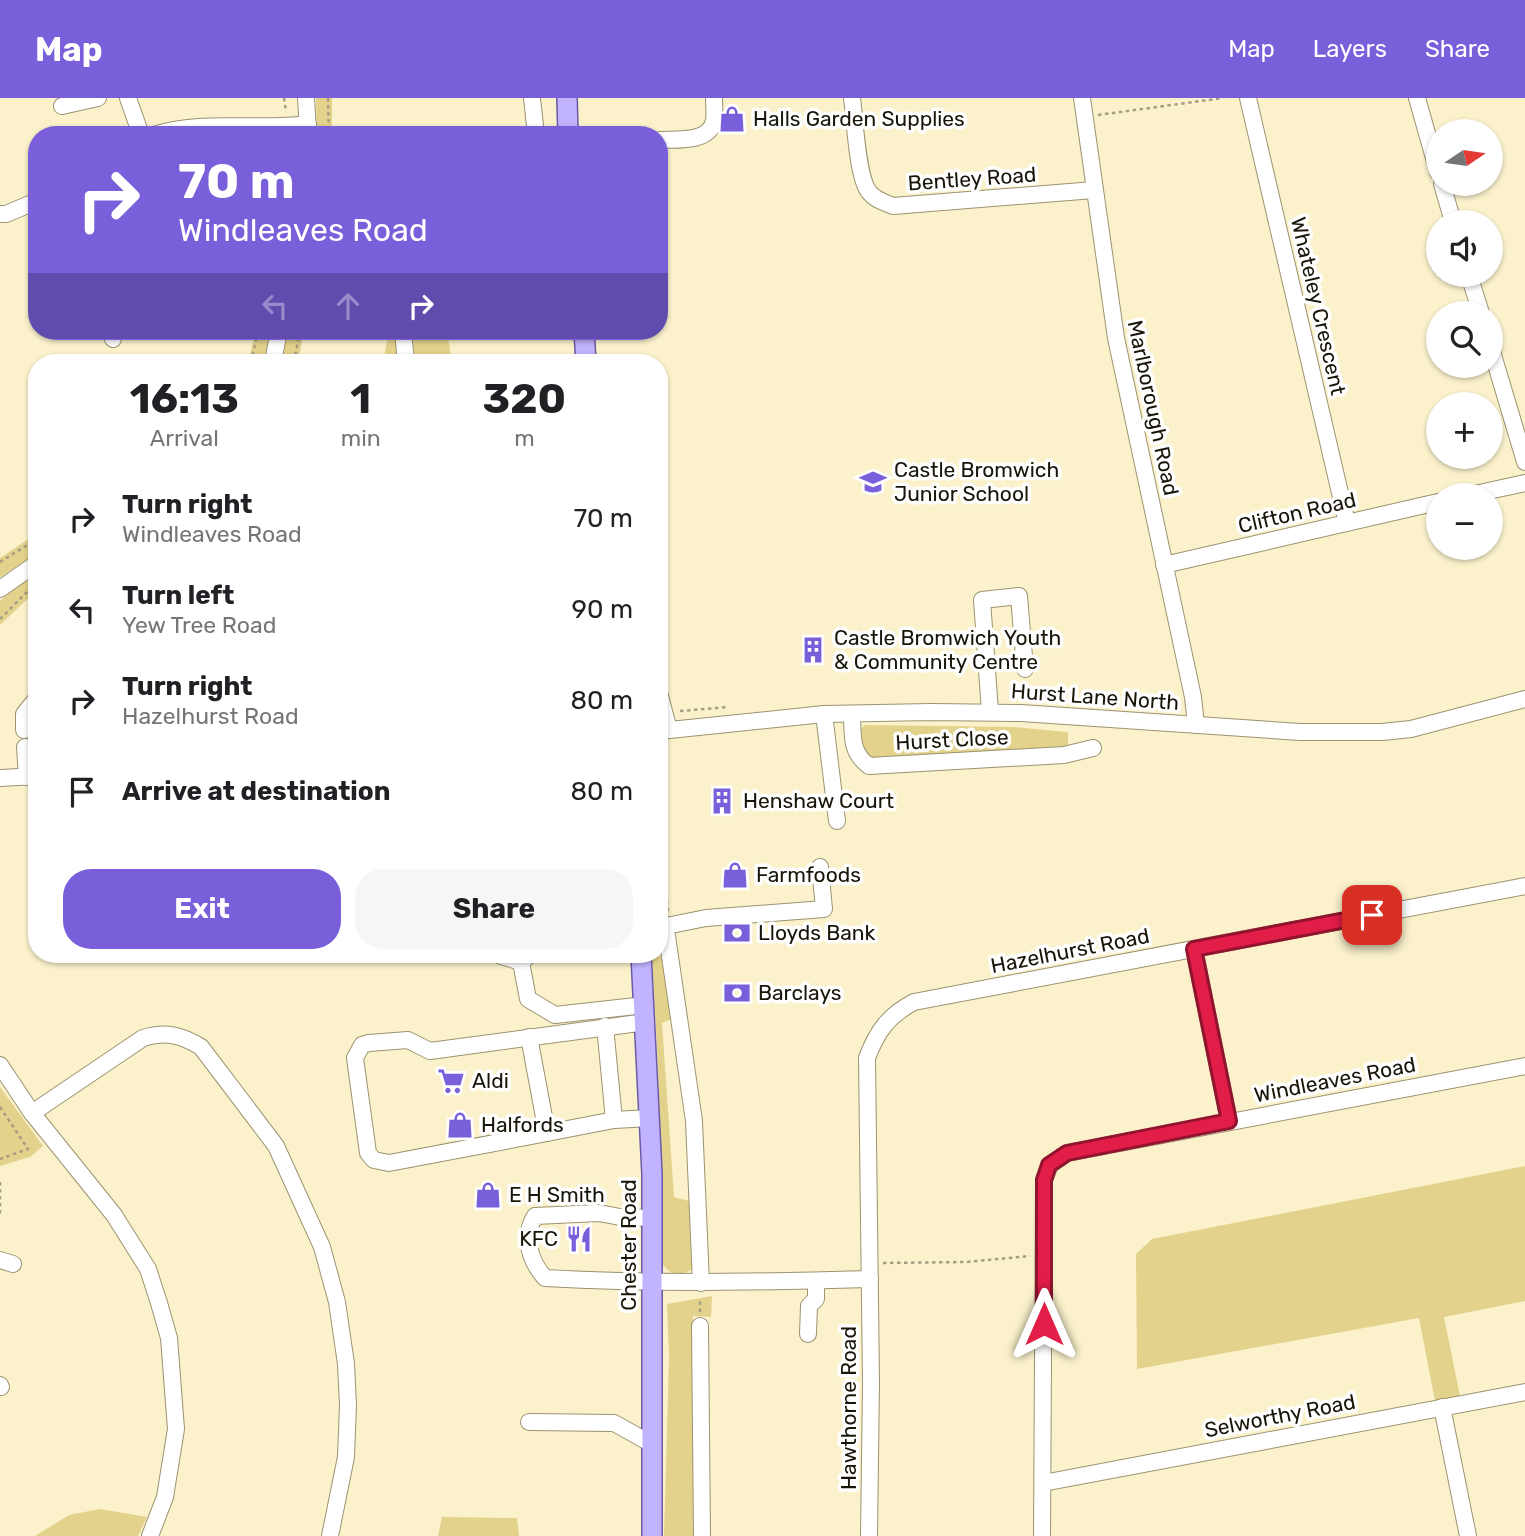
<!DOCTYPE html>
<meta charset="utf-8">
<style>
:root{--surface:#fff;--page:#f6f6f6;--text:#202124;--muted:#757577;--accent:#7a5fda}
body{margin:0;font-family:Rubik,sans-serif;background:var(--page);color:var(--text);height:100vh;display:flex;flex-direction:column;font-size:26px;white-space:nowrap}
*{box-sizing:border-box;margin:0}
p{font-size:23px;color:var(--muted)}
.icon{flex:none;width:38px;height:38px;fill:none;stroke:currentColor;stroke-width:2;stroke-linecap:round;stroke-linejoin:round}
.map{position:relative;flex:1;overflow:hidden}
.sheet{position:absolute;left:28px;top:256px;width:640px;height:609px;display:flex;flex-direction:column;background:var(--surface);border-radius:28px;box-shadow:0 2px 5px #0004}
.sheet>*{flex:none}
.banner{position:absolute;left:28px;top:28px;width:640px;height:214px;border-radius:28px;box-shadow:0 2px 5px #0004;background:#7a5fda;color:#fff;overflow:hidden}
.needle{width:46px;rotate:77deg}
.buttons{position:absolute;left:1426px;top:21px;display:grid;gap:14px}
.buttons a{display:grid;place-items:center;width:77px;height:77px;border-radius:50%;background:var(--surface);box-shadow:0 2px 5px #0004;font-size:35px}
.pin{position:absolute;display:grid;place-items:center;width:60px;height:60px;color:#fff;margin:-30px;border-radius:14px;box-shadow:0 4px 10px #0006}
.me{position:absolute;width:77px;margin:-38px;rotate:0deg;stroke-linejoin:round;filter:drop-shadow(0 0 5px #0008)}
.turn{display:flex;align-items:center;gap:24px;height:147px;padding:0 35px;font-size:32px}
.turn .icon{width:91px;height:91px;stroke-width:2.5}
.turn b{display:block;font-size:49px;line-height:60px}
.lanes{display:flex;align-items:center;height:66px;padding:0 35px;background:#0003;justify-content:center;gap:35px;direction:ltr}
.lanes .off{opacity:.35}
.eta{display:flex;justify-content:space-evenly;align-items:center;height:119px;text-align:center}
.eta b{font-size:42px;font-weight:700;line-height:49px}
.action{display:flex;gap:14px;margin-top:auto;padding:14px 35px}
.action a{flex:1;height:80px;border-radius:28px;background:var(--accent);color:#fff;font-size:28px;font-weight:700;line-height:80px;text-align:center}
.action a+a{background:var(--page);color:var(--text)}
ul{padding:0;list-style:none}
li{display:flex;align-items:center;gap:21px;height:91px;padding:0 35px}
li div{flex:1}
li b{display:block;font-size:26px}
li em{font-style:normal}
header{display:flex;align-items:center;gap:42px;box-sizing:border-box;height:98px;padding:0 35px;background:var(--accent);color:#fff}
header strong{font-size:33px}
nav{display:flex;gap:38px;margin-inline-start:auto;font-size:24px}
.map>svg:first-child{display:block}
</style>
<header>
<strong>Map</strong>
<nav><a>Map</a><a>Layers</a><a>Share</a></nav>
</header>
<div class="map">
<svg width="1525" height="1438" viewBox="0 0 1525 1438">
<rect width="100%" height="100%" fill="#fbf2cc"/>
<g fill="#e3d28c">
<path d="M316 0H332V37H317Z"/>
<path d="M256 233H271L265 264H248Z"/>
<path d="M287 233H304L298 264H282Z"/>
<path d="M389 233H447L452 264H383Z"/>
<path d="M37 438V455L0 479V460L27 442Z"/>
<path d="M37 475V492L0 527V503L23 483Z"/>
<path d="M865 627 1013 629 1068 634V648L874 660 863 657 857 634Z"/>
<path d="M652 857 664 860 672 921 662 925 674 1099 689 1103 693 1170C681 1181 670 1178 662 1165L658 968Z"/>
<path d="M0 989 43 1048 30 1059 0 1068Z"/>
<path d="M1525 1068V1203L1444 1219 1460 1298 1435 1303 1419 1220 1137 1271 1136 1156 1152 1141Z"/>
<path d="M712 1198 711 1219 693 1218V1438H664L669 1259 667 1206Z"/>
<path d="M100 1411 147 1419 138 1438H35L69 1417Z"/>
<path d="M442 1419 517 1420 519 1438H438Z"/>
</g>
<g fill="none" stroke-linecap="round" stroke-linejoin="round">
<g stroke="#9c9370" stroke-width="18">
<g id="minor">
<path d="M128 0 141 37"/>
<path d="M306 0 308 34"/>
<path d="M532 0 536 37"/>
<path d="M852 0C855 21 857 79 869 94 875 102 884 104 893 108L1094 92"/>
<path d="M1082 0 1116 240 1193 599 1196 627"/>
<path d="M1248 0 1347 425"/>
<path d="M1417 0 1438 74"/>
<path d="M62 8 98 0"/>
<path d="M153 37C203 21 257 33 308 26"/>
<path d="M660 42C677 41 709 45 714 23 715 16 714 7 714 0"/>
<path d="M1442 86 1453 124"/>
<path d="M0 116H6L37 103"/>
<path d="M1469 177 1481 215"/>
<path d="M110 233 113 241"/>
<path d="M403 233 406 264"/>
<path d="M1491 250 1525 364"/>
<path d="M273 264 279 233"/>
<path d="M1470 397 1525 385"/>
<path d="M1164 467 1438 404"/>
<path d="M0 491 37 465"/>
<path d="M660 598 669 632"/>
<path d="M990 614 982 502 1019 498 1025 571"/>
<path d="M824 616 837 723"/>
<path d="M852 616C853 638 850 654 869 668L1064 657 1093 650"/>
<path d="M24 632V616L37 600"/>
<path d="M660 633 824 616 931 614 1021 615 1300 634H1382L1411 631 1525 601"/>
<path d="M25 649 27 679"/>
<path d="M0 680 37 678"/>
<path d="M660 829 667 838 694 1023 701 1185"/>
<path d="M661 829 706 820 824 811 820 769"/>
<path d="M1194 851 1229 1023"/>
<path d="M500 856 501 858 521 864"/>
<path d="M531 856 521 864 528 901 555 917 645 907"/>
<path d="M605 928 614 1022"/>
<path d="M529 939 547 1035 614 1022 650 1020"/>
<path d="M0 967 32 1015 114 1117 148 1171 159 1205 169 1240 176 1331 165 1399 150 1438"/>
<path d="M32 1015 143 940C166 933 181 937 201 949L276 1048 322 1149 337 1204 346 1266 348 1307 346 1359 330 1438"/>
<path d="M547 1035 389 1065 374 1062 368 1055 355 960 362 947 369 945 408 942 430 953 646 924"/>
<path d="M652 1120 620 1119 599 1115 535 1118C522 1139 530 1163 545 1180 654 1186 762 1184 870 1181"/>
<path d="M0 1162 13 1166"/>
<path d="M700 1228 702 1438"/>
<path d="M808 1236 809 1208 816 1201V1183"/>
<path d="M0 1287 1 1289"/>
<path d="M1442 1309 1468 1438"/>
<path d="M529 1324 614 1325 650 1345"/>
<path d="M1043 1385 1525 1294"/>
<path d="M869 1438 871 1284 867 960C877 933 889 917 914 904L1525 788"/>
<path d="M1042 1438 1044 1082 1050 1067 1067 1055 1525 968"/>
</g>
</g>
<g stroke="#6b5aa6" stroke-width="22">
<g id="major">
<path d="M567 0 568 37"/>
<path d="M584 233 586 264"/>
<path d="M641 856 652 1076V1438"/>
</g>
</g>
<g stroke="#a59e82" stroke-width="2.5" stroke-dasharray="3.5 3.5" stroke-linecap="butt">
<path d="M284 0 286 14"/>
<path d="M328 0 329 37"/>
<path d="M1098 17 1223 0"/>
<path d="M251 264 258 233"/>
<path d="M294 264 300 233"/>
<path d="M0 464 37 441"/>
<path d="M0 521 29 492 37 488"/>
<path d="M680 613 729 609"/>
<path d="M660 726 668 814"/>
<path d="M0 1009 28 1051 0 1061"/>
<path d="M0 1084V1117"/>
<path d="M883 1165 966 1164 1030 1158"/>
<path d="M700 1214V1200"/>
</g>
<use href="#minor" stroke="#fff" stroke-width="16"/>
<use href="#major" stroke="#c1b3fd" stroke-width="19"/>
</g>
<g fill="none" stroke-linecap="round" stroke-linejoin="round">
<g stroke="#92132f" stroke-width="18">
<path id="route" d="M1044 1226V1082L1049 1067 1067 1055 1229 1023 1194 851 1372 817"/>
</g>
<use href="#route" stroke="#e11d48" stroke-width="12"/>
</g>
<defs>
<g id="shop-bare" transform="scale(2.1)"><path d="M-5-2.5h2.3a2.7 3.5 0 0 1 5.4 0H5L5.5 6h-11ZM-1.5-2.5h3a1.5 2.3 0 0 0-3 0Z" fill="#7a5fda" stroke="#fefefe" stroke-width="2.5" paint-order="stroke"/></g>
<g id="school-bare" transform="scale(2.1)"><path d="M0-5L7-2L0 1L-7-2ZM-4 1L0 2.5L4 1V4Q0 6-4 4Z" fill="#7a5fda" stroke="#fefefe" stroke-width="2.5" paint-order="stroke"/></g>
<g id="building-bare" transform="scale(2.1)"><path d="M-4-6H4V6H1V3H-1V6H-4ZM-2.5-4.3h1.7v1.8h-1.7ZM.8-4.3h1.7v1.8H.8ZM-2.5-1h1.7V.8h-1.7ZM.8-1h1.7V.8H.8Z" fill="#7a5fda" stroke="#fefefe" stroke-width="2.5" paint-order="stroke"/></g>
<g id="bank-bare" transform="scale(2.1)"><path d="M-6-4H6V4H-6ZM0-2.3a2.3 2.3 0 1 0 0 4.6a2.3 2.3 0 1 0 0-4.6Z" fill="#7a5fda" stroke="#fefefe" stroke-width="2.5" paint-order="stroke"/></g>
<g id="supermarket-bare" transform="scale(2.1)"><path d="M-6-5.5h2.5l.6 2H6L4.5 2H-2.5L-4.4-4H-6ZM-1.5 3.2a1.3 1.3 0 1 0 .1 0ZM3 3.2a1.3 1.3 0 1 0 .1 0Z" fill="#7a5fda" stroke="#fefefe" stroke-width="2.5" paint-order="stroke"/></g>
<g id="restaurant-bare" transform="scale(2.1)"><path d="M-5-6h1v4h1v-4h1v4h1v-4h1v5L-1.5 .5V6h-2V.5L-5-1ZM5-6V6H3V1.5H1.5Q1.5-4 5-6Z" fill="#7a5fda" stroke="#fefefe" stroke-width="2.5" paint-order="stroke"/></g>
</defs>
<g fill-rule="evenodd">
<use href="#shop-bare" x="732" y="21"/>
<use href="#school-bare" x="873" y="384"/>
<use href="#building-bare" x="813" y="552"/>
<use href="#building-bare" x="722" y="703"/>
<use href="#shop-bare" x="735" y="777"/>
<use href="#bank-bare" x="737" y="835"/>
<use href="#bank-bare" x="737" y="895"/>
<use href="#supermarket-bare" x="451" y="983"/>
<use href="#shop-bare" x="460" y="1027"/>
<use href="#shop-bare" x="488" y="1097"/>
<use href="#restaurant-bare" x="579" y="1141"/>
</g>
<g text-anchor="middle" stroke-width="7" stroke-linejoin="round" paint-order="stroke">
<g font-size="21" fill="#181407" stroke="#fefefe" text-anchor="start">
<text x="753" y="28">Halls Garden Supplies</text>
<text x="894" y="379">Castle Bromwich<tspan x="894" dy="24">Junior School</tspan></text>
<text x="834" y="547">Castle Bromwich Youth<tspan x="834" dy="24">&amp; Community Centre</tspan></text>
<text x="743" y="710">Henshaw Court</text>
<text x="756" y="784">Farmfoods</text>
<text x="758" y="842">Lloyds Bank</text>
<text x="758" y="902">Barclays</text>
<text x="472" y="990">Aldi</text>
<text x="481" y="1034">Halfords</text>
<text x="509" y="1104">E H Smith</text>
<text x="558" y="1148" text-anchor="end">KFC</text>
</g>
<g font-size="21" fill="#181407" stroke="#fefefe">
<text transform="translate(972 81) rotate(-4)" y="7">Bentley Road</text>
<text transform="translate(1318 208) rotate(77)" y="7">Whateley Crescent</text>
<text transform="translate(1153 310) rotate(78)" y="7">Marlborough Road</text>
<text transform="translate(1297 415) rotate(-13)" y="7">Clifton Road</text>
<text transform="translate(1095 599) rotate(4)" y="7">Hurst Lane North</text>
<text transform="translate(952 642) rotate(-3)" y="7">Hurst Close</text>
<text transform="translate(1070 853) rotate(-11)" y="7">Hazelhurst Road</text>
<text transform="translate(1335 982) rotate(-11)" y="7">Windleaves Road</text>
<text transform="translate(629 1147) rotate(-90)" y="7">Chester Road</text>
<text transform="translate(849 1310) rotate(-90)" y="7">Hawthorne Road</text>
<text transform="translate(1280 1318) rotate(-11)" y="7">Selworthy Road</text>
</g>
</g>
</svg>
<div class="buttons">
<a><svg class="needle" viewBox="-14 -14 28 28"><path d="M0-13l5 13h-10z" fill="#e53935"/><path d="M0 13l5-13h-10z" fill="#757577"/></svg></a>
<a><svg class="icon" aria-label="sound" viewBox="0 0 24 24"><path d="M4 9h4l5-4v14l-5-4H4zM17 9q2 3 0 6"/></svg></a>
<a><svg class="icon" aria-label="search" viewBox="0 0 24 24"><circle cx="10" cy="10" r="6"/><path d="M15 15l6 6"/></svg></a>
<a>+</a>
<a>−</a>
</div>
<div class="pin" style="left:1372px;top:817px;background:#d93025"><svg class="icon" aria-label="arrive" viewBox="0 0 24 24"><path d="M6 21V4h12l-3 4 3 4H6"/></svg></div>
<svg class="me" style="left:1044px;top:1226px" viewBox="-20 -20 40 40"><path d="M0-17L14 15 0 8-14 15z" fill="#e11d48" stroke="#fff" stroke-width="4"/></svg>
<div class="banner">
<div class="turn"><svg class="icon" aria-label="right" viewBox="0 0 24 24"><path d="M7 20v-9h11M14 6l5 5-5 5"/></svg><div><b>70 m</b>Windleaves Road</div></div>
<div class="lanes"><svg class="icon off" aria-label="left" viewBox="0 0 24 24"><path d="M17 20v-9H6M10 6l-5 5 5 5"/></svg><svg class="icon off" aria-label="ahead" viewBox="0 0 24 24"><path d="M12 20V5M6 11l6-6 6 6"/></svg><svg class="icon" aria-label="right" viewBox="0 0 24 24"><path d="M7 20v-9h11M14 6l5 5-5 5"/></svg></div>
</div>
<section class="sheet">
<div class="eta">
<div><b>16:13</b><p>Arrival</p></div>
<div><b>1</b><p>min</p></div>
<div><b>320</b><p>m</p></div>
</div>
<ul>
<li><svg class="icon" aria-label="right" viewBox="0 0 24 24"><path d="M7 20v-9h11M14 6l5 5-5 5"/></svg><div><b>Turn right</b><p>Windleaves Road</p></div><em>70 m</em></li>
<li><svg class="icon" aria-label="left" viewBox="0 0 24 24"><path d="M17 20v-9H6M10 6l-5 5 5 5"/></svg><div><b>Turn left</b><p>Yew Tree Road</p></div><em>90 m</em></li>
<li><svg class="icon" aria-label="right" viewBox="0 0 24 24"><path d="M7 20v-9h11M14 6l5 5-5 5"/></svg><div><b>Turn right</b><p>Hazelhurst Road</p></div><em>80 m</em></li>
<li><svg class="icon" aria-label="arrive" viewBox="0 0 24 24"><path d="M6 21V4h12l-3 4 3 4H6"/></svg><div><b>Arrive at destination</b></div><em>80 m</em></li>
</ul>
<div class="action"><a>Exit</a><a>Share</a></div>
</section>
</div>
